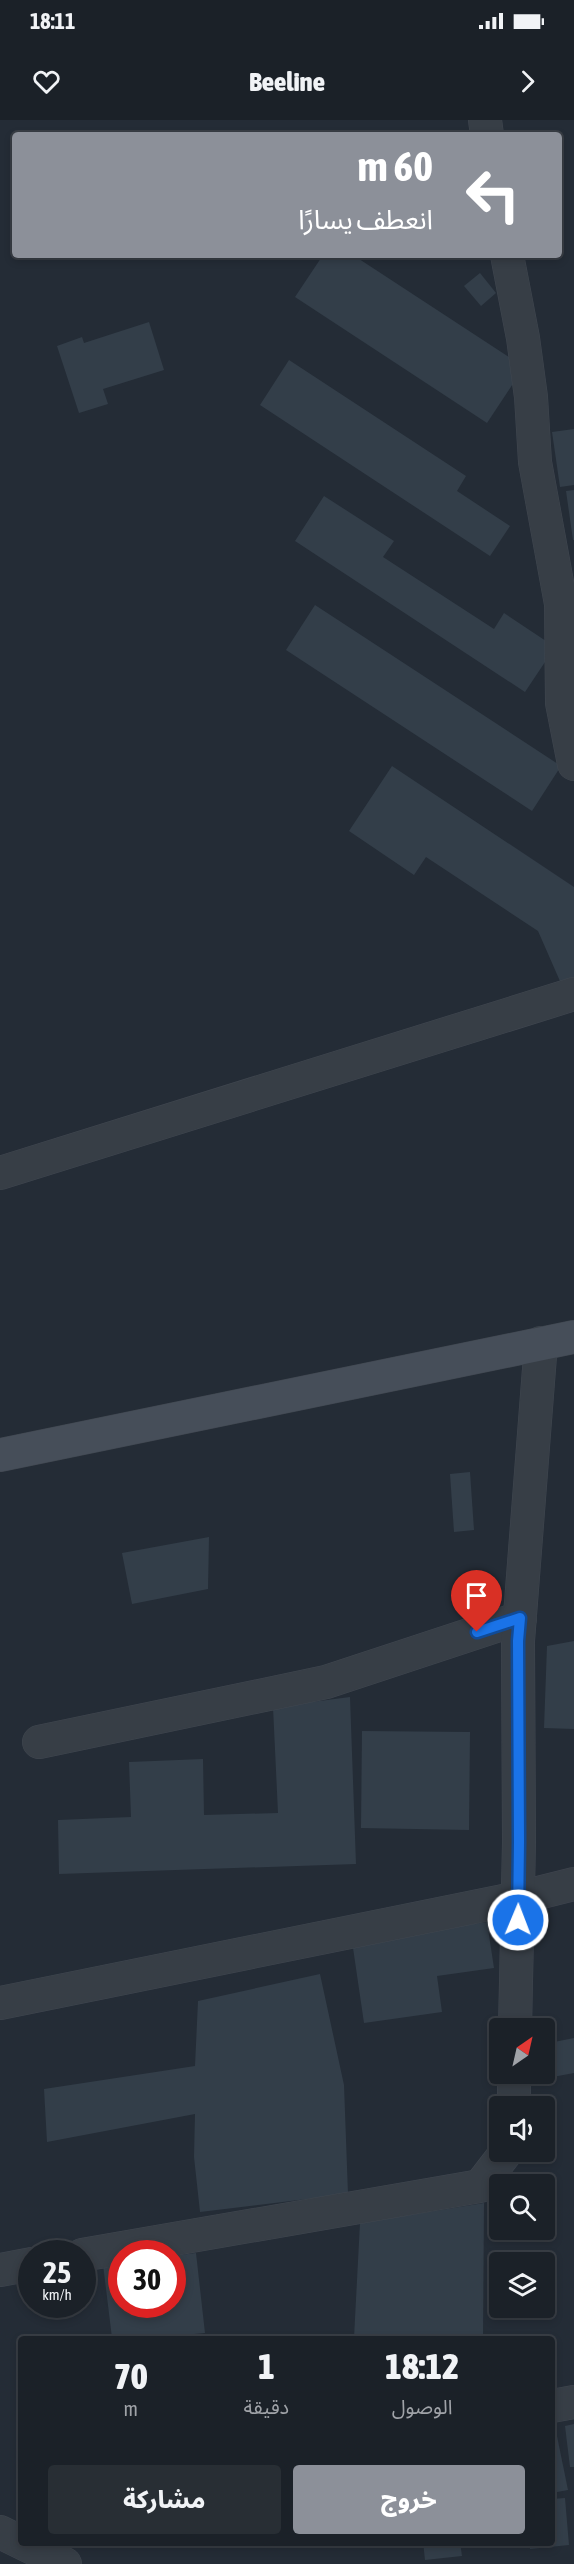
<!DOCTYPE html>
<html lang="ar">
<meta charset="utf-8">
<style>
:root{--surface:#1b2128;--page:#282e34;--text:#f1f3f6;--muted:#a0a3a8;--line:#393e45;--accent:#8c9099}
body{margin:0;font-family:"Asap Condensed","Noto Sans Arabic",sans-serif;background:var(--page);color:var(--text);direction:rtl;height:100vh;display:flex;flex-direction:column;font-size:22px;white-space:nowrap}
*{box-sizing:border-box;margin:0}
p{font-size:20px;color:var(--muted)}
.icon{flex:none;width:33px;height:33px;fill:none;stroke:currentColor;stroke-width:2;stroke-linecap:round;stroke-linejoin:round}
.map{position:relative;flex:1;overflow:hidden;direction:ltr}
.sheet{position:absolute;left:18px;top:2216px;width:537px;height:210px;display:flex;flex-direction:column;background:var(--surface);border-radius:6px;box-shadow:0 3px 9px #0003,0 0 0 2px var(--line);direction:rtl}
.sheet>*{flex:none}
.guide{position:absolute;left:12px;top:12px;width:550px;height:126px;border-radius:6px;box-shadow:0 3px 9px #0003,0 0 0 2px var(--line);direction:rtl;background:#8c9099;color:#fff;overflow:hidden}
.needle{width:39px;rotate:34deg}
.fabs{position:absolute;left:489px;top:1898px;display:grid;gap:12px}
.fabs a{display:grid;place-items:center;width:66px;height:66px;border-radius:6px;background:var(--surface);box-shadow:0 3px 9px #0003,0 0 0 2px var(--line);font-size:30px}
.speed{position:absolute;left:18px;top:2120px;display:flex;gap:12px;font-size:30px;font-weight:700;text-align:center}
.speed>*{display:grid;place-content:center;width:78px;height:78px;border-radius:50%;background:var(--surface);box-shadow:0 3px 9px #0003,0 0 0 2px var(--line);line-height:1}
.speed small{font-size:15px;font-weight:400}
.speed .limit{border:9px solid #d22;background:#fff;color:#111}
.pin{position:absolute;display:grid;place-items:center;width:51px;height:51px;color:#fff;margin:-62px -26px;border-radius:50% 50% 50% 0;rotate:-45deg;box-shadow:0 0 6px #0007}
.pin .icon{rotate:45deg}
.me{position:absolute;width:66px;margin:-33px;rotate:1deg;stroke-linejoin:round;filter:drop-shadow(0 0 4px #0008)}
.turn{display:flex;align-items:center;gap:21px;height:126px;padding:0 30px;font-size:27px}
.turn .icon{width:78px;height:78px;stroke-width:2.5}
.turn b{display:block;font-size:42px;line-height:51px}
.eta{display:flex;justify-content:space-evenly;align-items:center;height:102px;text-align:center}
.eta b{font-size:36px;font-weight:800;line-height:42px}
.button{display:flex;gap:12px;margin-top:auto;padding:12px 30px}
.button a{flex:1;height:69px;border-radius:6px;background:var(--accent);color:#fff;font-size:24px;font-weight:800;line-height:69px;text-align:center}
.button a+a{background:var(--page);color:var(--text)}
.status{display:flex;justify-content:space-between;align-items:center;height:42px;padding:0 30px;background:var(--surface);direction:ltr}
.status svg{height:16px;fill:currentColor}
header{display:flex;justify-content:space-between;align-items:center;height:78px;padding:0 30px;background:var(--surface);font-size:27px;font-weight:800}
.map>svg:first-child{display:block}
</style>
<div class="status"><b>18:11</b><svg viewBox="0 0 49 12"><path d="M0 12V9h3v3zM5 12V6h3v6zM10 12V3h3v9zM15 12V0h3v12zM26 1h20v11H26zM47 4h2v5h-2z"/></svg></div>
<header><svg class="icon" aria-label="forward" viewBox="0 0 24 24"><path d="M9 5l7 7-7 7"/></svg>Beeline<svg class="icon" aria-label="heart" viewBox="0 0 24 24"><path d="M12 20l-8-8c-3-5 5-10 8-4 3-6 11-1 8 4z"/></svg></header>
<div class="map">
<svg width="574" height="2444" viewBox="0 0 574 2444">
<rect width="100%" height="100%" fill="#242c36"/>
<g fill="#333e49">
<path d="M323 135H353L524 247 487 303 295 177Z"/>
<path d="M480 153 496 173 481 186 464 166Z"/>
<path d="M149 202 164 250 103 269 108 284 79 293 57 226 82 217 84 223Z"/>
<path d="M289 240 466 356 457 371 510 406 490 436 260 285Z"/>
<path d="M574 309V365L560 367 552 312Z"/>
<path d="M574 370V420H573L566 371Z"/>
<path d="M324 376 394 421 383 437 494 509 504 493 555 527 525 572 295 421Z"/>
<path d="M315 485 561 646 532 691 286 530Z"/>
<path d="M392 646 574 767V863L563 868 538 811 426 737 414 755 349 711Z"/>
<path d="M470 1352 474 1410 454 1412 450 1354Z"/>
<path d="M209 1417 208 1469 132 1484 122 1433Z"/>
<path d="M574 1521V1609L544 1608 547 1526Z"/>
<path d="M350 1577 356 1744 59 1754 58 1700 131 1697 129 1642 203 1639 204 1695 278 1693 273 1587Z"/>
<path d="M362 1611 470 1612 469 1710 361 1708Z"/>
<path d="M487 1802 494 1848 437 1856 442 1892 364 1903 352 1821Z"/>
<path d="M320 1854 344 1965 348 2074 200 2092 194 2037 195 1994 47 2022 44 1969 195 1946 198 1881Z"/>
<path d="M574 1918V1953L542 1959 541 1953H544V1924Z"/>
<path d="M484 2083 483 2218H354L360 2103Z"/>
<path d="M196 2133 205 2213 153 2218H112L103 2144 122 2142V2184H172V2136Z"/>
<path d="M574 2304V2347H570L565 2306Z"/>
<path d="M557 2316 568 2370 552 2373V2317Z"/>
<path d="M565 2378 569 2425 530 2429V2422H552V2379Z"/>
<path d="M423 2422H460L462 2436 425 2440Z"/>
</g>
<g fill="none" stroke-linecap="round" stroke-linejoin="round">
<g stroke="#404750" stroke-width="34">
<g id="minor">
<path d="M485 0 487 15"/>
<path d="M507 135 523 218 531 277 535 342 561 484 562 583 574 644"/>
<path d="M0 1053 574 874"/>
<path d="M39 1622 326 1562 520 1498"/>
<path d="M0 1883 518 1778 574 1764"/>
<path d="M515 1908 519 1722 518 1521 541 1223"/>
<path d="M514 1986V1953"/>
<path d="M82 2135 480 2066 507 2031"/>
<path d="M0 2150 32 2144"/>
<path d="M552 2286 574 2282"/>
<path d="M0 2412 65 2444"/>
</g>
</g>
<g stroke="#404750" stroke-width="34">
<path id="secondary" d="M0 1335 574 1217"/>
</g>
<use href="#minor" stroke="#373e46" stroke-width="33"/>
<use href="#secondary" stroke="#464e59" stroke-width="33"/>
</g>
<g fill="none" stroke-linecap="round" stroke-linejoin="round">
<g stroke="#114b97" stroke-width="15">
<path id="route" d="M477 1512 520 1498 518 1521 519 1722 518 1800"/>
</g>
<use href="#route" stroke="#1a73e8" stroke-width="10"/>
</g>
</svg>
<div class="fabs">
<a><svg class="needle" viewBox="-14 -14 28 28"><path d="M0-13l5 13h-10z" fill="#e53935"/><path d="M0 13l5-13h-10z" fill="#a0a3a8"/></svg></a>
<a><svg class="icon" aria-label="sound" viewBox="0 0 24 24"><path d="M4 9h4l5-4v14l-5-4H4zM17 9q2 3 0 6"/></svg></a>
<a><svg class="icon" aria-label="search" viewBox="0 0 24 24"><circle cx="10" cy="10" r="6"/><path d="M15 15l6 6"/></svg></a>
<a><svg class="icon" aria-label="layers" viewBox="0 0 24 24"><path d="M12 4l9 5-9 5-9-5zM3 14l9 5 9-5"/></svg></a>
</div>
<div class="speed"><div>25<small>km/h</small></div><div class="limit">30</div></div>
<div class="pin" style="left:477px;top:1512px;background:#d93025"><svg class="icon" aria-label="arrive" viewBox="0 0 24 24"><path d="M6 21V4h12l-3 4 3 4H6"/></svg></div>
<svg class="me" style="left:518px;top:1800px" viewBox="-20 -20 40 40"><circle r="17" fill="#1a73e8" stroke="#fff" stroke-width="3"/><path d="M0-11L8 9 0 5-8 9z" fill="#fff"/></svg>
<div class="guide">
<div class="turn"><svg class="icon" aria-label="left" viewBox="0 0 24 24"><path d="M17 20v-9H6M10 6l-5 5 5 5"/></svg><div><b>60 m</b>انعطف يسارًا</div></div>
</div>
<section class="sheet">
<div class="eta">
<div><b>18:12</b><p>الوصول</p></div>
<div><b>1</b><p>دقيقة</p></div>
<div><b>70</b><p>m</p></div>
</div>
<div class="button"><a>خروج</a><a>مشاركة</a></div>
</section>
</div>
